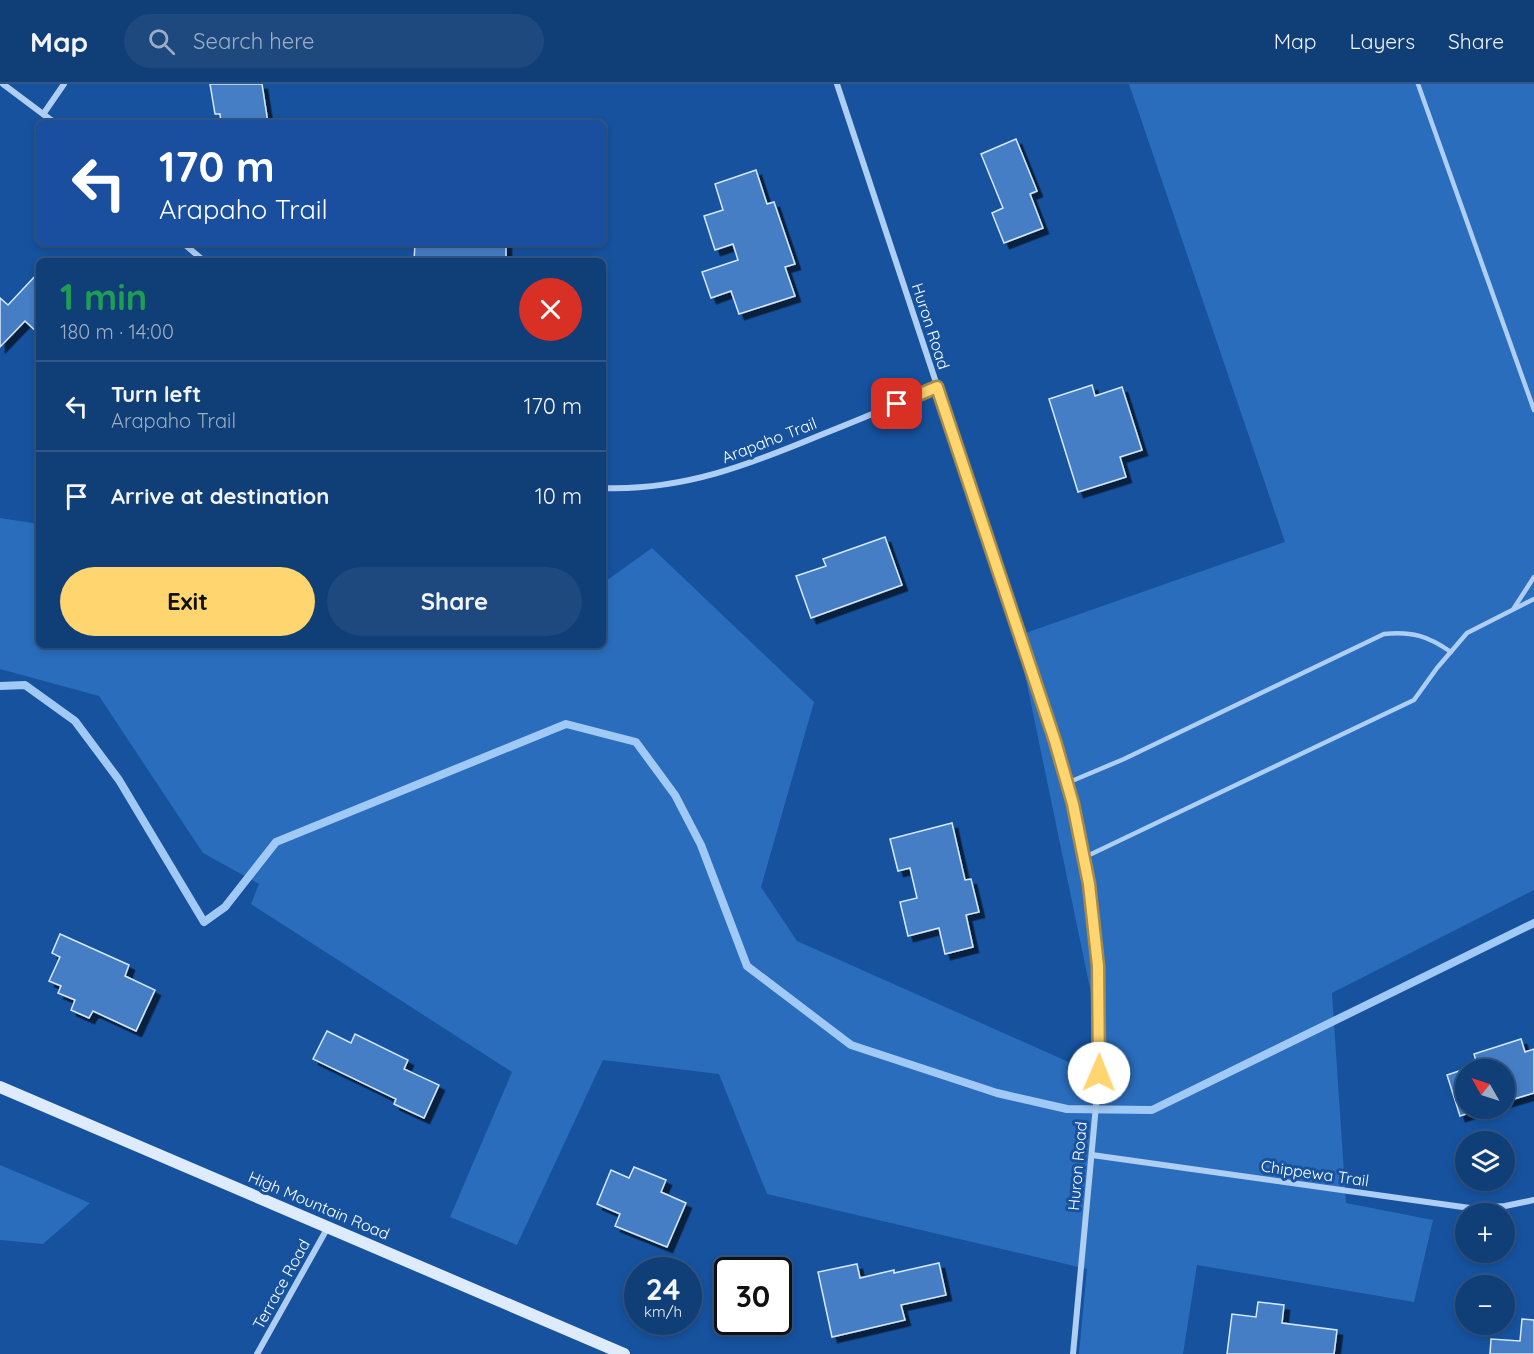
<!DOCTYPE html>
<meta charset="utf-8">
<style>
:root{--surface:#103e76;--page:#1e497e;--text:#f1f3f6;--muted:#9caec5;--line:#305788;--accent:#ffd570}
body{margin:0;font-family:Quicksand,sans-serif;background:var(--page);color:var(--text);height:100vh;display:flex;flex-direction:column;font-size:22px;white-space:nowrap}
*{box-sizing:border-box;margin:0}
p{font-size:20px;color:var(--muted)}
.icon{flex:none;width:33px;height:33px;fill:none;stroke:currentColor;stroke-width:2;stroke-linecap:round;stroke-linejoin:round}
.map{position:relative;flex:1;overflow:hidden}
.details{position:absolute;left:36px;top:174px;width:570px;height:390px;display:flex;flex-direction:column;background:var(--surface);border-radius:9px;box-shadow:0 3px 9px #0003,0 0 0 2px var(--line)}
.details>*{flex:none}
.hud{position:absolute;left:36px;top:36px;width:570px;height:126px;border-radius:9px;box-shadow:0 3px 9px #0003,0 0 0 2px var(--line);background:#1a4fa0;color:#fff;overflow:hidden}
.needle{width:39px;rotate:309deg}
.tools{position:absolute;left:1455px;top:975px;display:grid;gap:12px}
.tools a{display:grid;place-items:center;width:60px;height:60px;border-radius:50%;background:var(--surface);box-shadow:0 3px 9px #0003,0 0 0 2px var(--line);font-size:30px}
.speed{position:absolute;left:624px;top:1173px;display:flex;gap:12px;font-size:30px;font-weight:700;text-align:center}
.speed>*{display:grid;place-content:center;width:78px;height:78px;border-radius:50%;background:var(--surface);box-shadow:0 3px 9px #0003,0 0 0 2px var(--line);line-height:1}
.speed small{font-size:15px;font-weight:400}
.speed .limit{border:3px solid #111;border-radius:9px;background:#fff;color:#111}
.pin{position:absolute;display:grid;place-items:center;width:51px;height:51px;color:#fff;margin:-26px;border-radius:12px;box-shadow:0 3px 9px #0006}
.me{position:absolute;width:66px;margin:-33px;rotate:1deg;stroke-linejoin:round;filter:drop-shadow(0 0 4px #0008)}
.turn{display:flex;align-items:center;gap:21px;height:126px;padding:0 24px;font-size:27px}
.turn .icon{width:78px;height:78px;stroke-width:2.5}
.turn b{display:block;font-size:42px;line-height:51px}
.round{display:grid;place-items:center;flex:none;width:63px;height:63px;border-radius:32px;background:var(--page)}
.summary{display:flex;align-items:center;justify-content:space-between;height:102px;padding:0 24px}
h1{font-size:36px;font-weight:700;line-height:45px;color:#1e9e55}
.action{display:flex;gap:12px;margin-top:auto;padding:12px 24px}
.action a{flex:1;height:69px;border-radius:36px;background:var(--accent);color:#111;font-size:24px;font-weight:700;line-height:69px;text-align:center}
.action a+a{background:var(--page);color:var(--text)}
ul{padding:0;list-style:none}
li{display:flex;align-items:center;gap:18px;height:90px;padding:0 24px;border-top:2px solid var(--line)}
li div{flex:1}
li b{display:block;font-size:22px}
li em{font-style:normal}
header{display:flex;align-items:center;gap:36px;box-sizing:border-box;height:84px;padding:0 30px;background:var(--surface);border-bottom:2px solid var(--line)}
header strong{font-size:28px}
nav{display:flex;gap:33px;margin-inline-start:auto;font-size:21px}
.search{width:420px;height:54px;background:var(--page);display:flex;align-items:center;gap:15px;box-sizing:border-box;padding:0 21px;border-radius:33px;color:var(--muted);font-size:22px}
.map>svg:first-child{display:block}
</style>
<header>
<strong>Map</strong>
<div class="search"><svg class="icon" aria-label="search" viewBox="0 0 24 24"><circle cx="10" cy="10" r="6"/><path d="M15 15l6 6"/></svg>Search here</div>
<nav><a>Map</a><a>Layers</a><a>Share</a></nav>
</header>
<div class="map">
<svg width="1534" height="1270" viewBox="0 0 1534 1270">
<defs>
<filter id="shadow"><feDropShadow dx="5.5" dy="5.5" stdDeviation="0" flood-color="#0009"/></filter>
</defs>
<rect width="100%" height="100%" fill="#16529e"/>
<g fill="#2a6dbc">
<path d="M1129 0H1534V806L1332 909 1346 1119 1433 1136 1414 1218 1197 1181 1183 1270H1079L1087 1185 767 1110 719 990 603 976 517 1161 450 1133 512 988 251 820 259 800 203 769 99 612 0 585V434L39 440V561H603V499L652 464 814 618 761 803 797 857 1109 996 1017 552 1285 458Z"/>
<path d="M0 1081 90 1119 43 1160 0 1156Z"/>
</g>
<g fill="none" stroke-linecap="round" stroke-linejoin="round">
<path stroke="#a1c9f5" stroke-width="8" d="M0 602 25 601 75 637 119 696 204 838 225 823 276 758 566 640 636 658 675 711 701 761 747 882 851 961 997 1009 1067 1025 1152 1026 1534 839"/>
</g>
<g fill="#447ec5" stroke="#d6e8fd" stroke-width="1.5" filter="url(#shadow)">
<path d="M210 0H262L268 39H221L220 30H215Z"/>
<path d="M1016 55 1037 107 1030 110 1043 144 1004 159 992 129 1003 124 981 70Z"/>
<path d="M756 86 767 120 774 118 795 180 785 183 795 212 739 230 731 207 711 214 702 188 738 176 733 160 715 166 704 132 723 126 715 100Z"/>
<path d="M415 159H506V177H414Z"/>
<path d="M39 188V250L25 237 0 263V214L8 221Z"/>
<path d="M1092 301 1095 312 1122 303 1142 366 1120 373 1126 393 1078 408 1049 315Z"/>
<path d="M885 453 902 501 811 534 796 492 826 482 823 475Z"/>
<path d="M952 739 965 796 971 795 979 828 966 831 973 863 945 870 939 844 908 852 900 818 917 814 910 784 898 787 890 755Z"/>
<path d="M60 850 129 881 125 892 155 906 136 947 93 927 89 934 71 926 75 916 58 909 61 902 49 897 60 873 52 869Z"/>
<path d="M327 947 351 959 355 950 408 976 404 985 439 1001 424 1034 394 1020 396 1015 313 975Z"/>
<path d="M1521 955 1525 968 1534 965V1009L1504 1018V986H1466V1024H1484L1460 1032 1447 991 1477 981 1474 970Z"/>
<path d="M634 1083 666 1096 661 1108 686 1119 667 1163 615 1142 620 1130 597 1120 611 1086 629 1094Z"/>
<path d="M939 1179 946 1211 901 1221 905 1236 832 1253 818 1188 857 1180 860 1194 894 1186V1189Z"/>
<path d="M1258 1218 1284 1221 1282 1239 1337 1246 1334 1270H1227L1232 1230 1256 1233Z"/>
<path d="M1522 1235 1534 1236V1270H1490L1491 1255 1520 1257Z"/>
</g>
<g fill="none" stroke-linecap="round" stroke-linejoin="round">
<g stroke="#aecef3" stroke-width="4.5">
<path d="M1418 0 1534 326"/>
<path d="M1514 524 1534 493"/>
<path d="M1067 699 1124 675 1384 550C1412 547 1428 552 1451 568"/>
<path d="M1083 774 1414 616 1437 584 1467 549 1534 515"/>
</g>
<g stroke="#aecef3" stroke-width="6">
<path d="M3 0 55 39"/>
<path d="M837 0 1055 657 1073 720 1089 800 1098 882 1099 989 1073 1270"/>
<path d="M44 29 64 0"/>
<path d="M183 159 204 177"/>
<path d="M603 404C683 407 751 380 823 350 861 335 899 319 937 303"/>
<path d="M1092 1071 1470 1124 1505 1122 1534 1116"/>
<path d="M257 1270 328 1143"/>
</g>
<path stroke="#deebfd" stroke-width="12" d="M0 1003 624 1270"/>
</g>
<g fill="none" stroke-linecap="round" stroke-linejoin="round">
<g stroke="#a68a49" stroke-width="15">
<path id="route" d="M897 320 937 303 1055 657 1073 720 1089 800 1098 882 1099 989"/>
</g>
<use href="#route" stroke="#ffd570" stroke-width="10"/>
</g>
<g text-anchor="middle" stroke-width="6" stroke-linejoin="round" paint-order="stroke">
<g font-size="16" fill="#fff" stroke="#16529e">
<text transform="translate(931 242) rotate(72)" y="6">Huron Road</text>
<text transform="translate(769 356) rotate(-21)" y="6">Arapaho Trail</text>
<text transform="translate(1077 1082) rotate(-85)" y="6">Huron Road</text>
<text transform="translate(1315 1089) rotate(8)" y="6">Chippewa Trail</text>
<text transform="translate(319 1121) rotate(23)" y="6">High Mountain Road</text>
<text transform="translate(281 1200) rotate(-61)" y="6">Terrace Road</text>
</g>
</g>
</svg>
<div class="tools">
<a><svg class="needle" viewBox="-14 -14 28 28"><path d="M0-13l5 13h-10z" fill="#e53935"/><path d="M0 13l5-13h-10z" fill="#9caec5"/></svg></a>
<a><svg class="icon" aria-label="layers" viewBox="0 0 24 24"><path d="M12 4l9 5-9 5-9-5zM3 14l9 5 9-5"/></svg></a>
<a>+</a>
<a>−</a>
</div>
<div class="speed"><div>24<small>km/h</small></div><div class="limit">30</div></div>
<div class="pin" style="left:897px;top:320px;background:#d93025"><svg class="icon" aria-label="arrive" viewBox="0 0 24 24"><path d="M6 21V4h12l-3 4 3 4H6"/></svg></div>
<svg class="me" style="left:1099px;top:989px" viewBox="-20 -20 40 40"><circle r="19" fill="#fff"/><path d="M0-13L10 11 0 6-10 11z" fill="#ffd570"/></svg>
<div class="hud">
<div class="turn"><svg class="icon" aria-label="left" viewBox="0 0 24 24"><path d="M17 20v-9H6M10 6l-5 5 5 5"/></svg><div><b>170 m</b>Arapaho Trail</div></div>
</div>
<section class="details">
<div class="summary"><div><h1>1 min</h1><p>180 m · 14:00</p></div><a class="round" style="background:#d93025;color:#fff"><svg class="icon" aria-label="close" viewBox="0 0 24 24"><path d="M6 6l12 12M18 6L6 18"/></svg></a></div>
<ul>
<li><svg class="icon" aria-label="left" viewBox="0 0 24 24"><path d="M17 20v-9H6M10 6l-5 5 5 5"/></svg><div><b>Turn left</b><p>Arapaho Trail</p></div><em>170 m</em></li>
<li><svg class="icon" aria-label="arrive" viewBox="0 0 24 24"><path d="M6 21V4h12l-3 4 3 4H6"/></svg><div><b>Arrive at destination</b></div><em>10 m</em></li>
</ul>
<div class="action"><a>Exit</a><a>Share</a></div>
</section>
</div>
